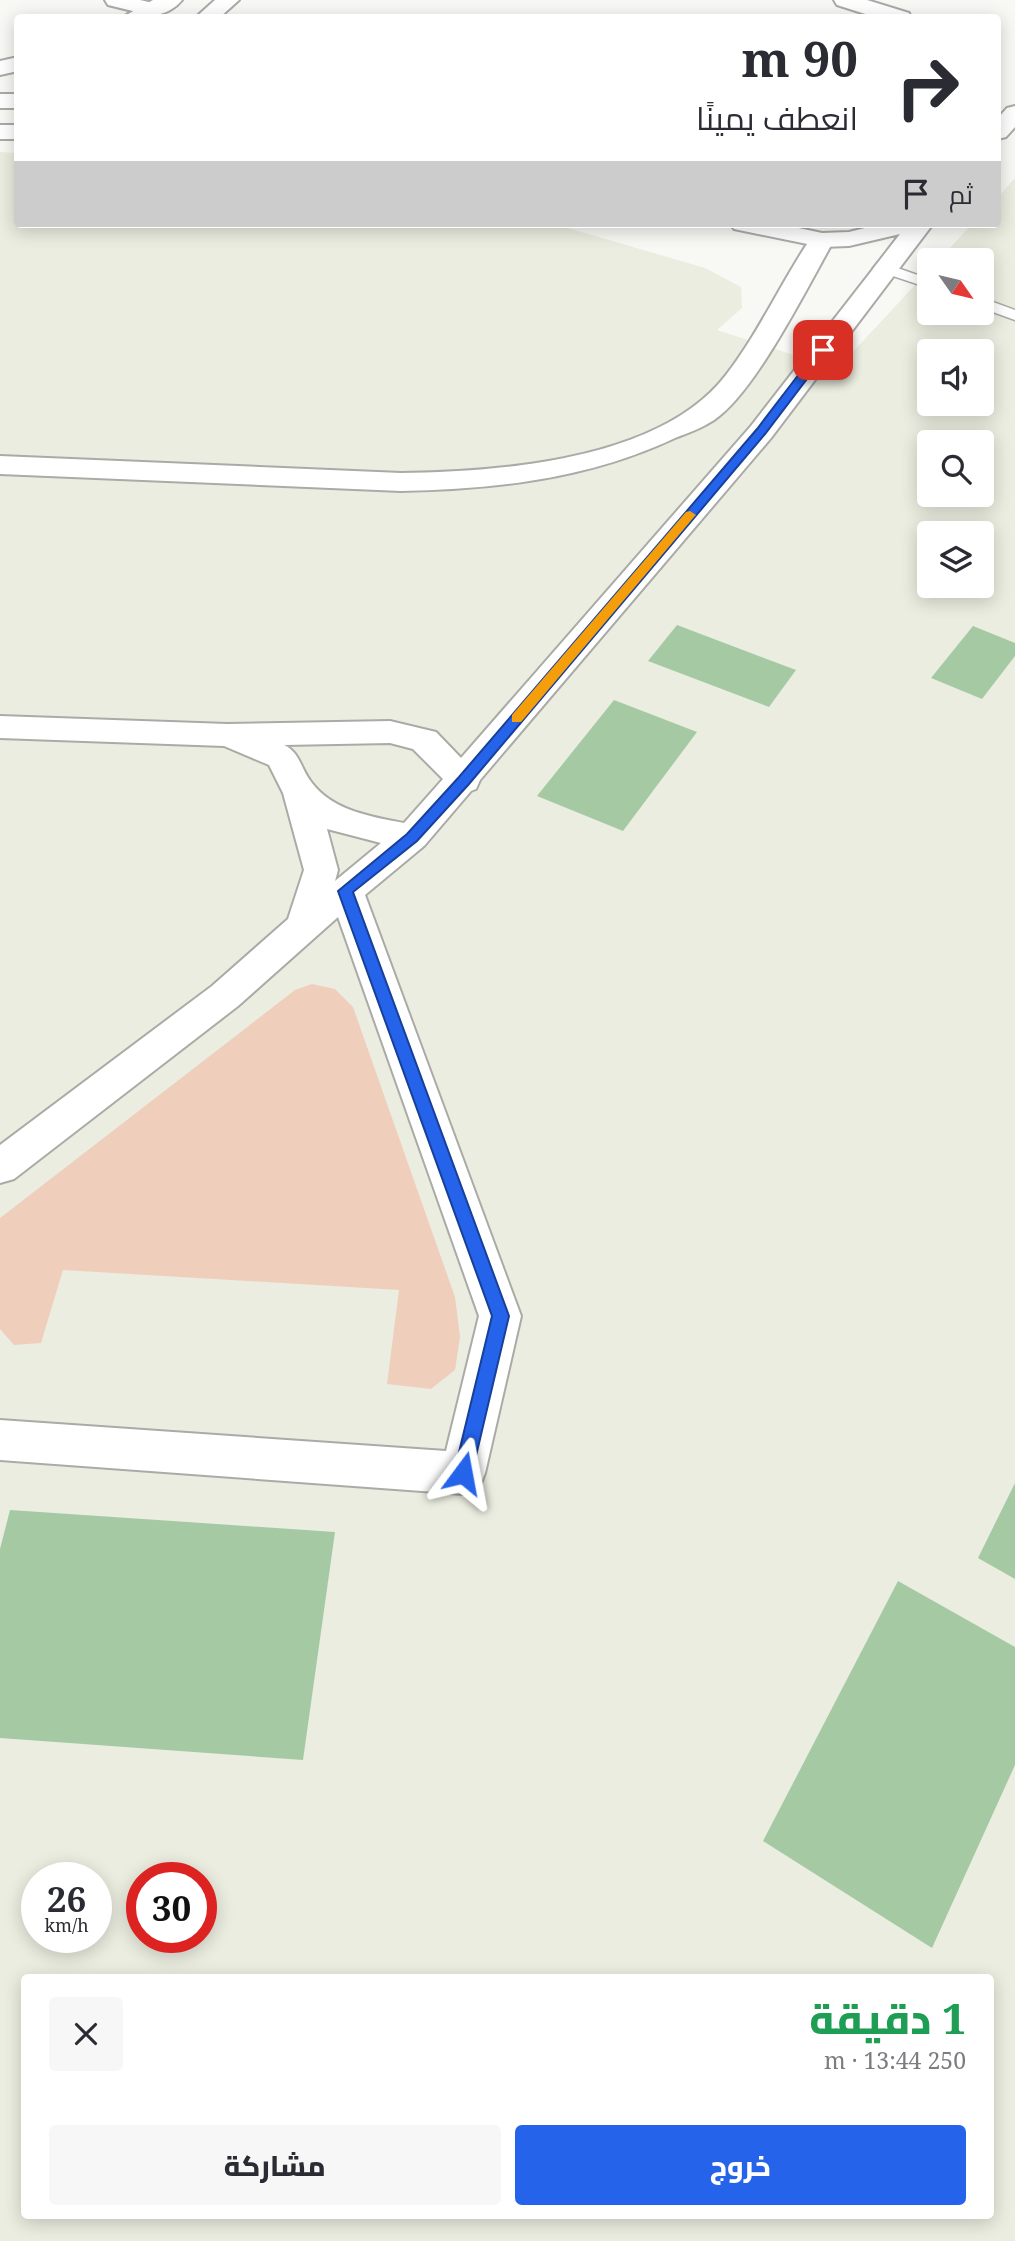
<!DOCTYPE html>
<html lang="ar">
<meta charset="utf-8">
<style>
:root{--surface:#fff;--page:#f7f7f7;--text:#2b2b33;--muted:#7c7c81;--accent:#2563eb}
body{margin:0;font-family:"Noto Serif",Cairo,serif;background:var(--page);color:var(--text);direction:rtl;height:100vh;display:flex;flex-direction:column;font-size:26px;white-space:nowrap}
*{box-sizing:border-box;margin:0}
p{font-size:23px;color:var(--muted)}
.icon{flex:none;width:38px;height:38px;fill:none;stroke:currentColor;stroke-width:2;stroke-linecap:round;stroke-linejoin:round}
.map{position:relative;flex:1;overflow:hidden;direction:ltr}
.side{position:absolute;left:21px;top:1974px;width:973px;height:245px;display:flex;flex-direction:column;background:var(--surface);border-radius:7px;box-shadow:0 4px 18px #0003;direction:rtl}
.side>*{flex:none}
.hud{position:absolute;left:14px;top:14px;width:987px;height:214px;border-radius:7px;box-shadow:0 4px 18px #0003;direction:rtl;background:#fff;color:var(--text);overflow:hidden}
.needle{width:46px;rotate:124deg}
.fabs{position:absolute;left:917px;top:248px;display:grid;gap:14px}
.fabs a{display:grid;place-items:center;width:77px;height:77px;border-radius:7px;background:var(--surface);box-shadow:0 4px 18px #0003;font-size:35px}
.speed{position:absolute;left:21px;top:1862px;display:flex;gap:14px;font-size:35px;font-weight:700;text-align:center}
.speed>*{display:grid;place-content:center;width:91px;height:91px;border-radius:50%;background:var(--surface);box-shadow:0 4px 18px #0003;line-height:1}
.speed small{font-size:18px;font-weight:400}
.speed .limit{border:10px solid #d22;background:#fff;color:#111}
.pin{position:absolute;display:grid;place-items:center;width:60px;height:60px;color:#fff;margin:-30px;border-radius:14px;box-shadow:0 4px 10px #0006}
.me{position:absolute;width:77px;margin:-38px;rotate:13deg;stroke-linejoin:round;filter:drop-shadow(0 0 5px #0008)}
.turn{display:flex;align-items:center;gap:24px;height:147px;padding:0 28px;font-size:32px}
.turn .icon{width:91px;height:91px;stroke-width:2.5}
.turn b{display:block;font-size:49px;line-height:60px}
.then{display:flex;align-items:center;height:66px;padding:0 28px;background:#0003;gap:14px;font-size:26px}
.round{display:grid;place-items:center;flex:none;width:74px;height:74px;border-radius:7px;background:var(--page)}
.headline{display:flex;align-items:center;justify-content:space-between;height:119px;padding:0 28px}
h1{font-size:42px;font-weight:800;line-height:52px;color:#1e9e55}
.button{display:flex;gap:14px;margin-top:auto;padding:14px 28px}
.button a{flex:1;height:80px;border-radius:7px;background:var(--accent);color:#fff;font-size:28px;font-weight:800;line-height:80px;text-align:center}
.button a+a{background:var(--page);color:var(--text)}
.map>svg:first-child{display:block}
</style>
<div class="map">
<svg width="1015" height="2241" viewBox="0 0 1015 2241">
<rect width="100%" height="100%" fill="#f8f9f4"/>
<path fill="#ebede0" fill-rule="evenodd" d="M0 152 17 153 18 224H554L705 268 741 287 742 308 717 330 837 369 929 270V313H982V261H938L972 224H998V197L1015 178V2241H0ZM929 352H982V404H929ZM929 443H982V495H929ZM929 534H982V586H929ZM37 1878H96V1937H37ZM142 1878H201V1937H142ZM24 1978H990V2216H24Z"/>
<path fill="#efcfbb" d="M312 984 335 989 353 1007 455 1297 460 1337 455 1370 431 1389 387 1384 399 1290 63 1270 41 1343 14 1345 0 1329V1218L295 990Z"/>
<g fill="#a5caa3">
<path d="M677 625 796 670 769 707 648 661Z"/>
<path d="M973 626 1015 643V656L982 699 931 678Z"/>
<path d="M614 700 697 732 623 831 537 796Z"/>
<path d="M1015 1483V1579L978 1558Z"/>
<path d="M10 1510 335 1532 303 1760 0 1738V1549Z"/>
<path d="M898 1581 1015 1647V1765L932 1948 763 1841Z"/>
</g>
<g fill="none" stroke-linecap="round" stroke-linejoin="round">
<g stroke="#aaaba6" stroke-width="3">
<g id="lane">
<path d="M886 264 929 279V288L881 272 878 269Z"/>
<path d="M982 298 1015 310V320L982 308Z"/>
</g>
</g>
<g stroke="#aaaba6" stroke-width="4">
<g id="street">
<path d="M105 0H140L157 4 160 9 149 15 108 5Z"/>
<path d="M822 233 831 235 834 240C808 286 755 393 714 420 702 428 688 433 675 438 588 479 497 489 401 491L0 474V456L401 473C500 472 661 460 726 375 760 331 782 280 813 235Z"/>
<path d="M886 261 895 264 899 269 771 438 480 780 476 789 471 791 424 846 365 895 521 1316 485 1473 479 1488 463 1494 0 1460V1420L446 1451 479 1316 338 917 238 1006 14 1179 0 1183V1145L212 986 288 919 304 870 283 793 269 765 224 746 0 738V716L227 724 390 721 436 732 461 758 751 426 877 264ZM390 743 413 749 443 779 404 823C373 817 333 811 312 783 301 770 300 752 284 745ZM327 829 381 843 335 881 338 870Z"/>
</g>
</g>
<g stroke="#aaaba6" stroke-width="4">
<g id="secondary">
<path d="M153 0H182C168 18 141 18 121 18Z"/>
<path d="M215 0H239L219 18H195Z"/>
<path d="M834 0H867L909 13 911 18H878L837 5Z"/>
<path d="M18 57V71L0 75V61Z"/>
<rect x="0" y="94" width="18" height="14"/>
<path d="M1015 106V127L1006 137 998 139V118L1007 108Z"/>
<rect x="0" y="125" width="18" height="14"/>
<path d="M731 224H780L822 233 849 232 881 224H933L895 274H877L873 269 900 234 849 246 822 247 734 229Z"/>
</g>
</g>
<use href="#lane" fill="#fff" fill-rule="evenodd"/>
<use href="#street" fill="#fff" fill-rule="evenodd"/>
<use href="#secondary" fill="#fff" fill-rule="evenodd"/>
</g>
<path fill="#2563eb" stroke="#184099" stroke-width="2" d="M819 348 829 350 765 434 469 784 417 841 353 892 509 1316 472 1473 469 1479 463 1481 457 1479 454 1473 492 1316 338 891 407 834 459 777 757 429Z"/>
<path fill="#f59e0b" d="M690 511 696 515 694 517 521 722H512V715L686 512Z"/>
</svg>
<div class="fabs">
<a><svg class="needle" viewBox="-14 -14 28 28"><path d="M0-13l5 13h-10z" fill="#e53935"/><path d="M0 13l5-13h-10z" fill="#7c7c81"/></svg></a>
<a><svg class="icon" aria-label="sound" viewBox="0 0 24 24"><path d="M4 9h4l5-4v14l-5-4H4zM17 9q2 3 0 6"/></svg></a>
<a><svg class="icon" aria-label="search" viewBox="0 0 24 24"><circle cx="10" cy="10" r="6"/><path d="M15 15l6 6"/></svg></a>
<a><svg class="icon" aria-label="layers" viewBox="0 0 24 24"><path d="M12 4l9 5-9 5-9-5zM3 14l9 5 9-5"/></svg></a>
</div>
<div class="speed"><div>26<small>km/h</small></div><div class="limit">30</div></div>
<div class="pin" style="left:823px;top:350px;background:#d93025"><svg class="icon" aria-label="arrive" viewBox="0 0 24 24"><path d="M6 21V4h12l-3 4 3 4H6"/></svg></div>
<svg class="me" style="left:463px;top:1473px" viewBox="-20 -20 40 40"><path d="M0-17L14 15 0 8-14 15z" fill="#2563eb" stroke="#fff" stroke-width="4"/></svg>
<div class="hud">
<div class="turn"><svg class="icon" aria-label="right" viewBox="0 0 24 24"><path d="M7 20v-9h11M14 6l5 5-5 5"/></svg><div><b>90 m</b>انعطف يمينًا</div></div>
<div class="then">ثم<svg class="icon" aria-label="arrive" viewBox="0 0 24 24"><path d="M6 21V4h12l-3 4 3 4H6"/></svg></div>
</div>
<section class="side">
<div class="headline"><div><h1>1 دقيقة</h1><p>250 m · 13:44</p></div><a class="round"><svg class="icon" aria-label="close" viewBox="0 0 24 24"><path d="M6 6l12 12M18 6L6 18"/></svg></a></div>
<div class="button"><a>خروج</a><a>مشاركة</a></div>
</section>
</div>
